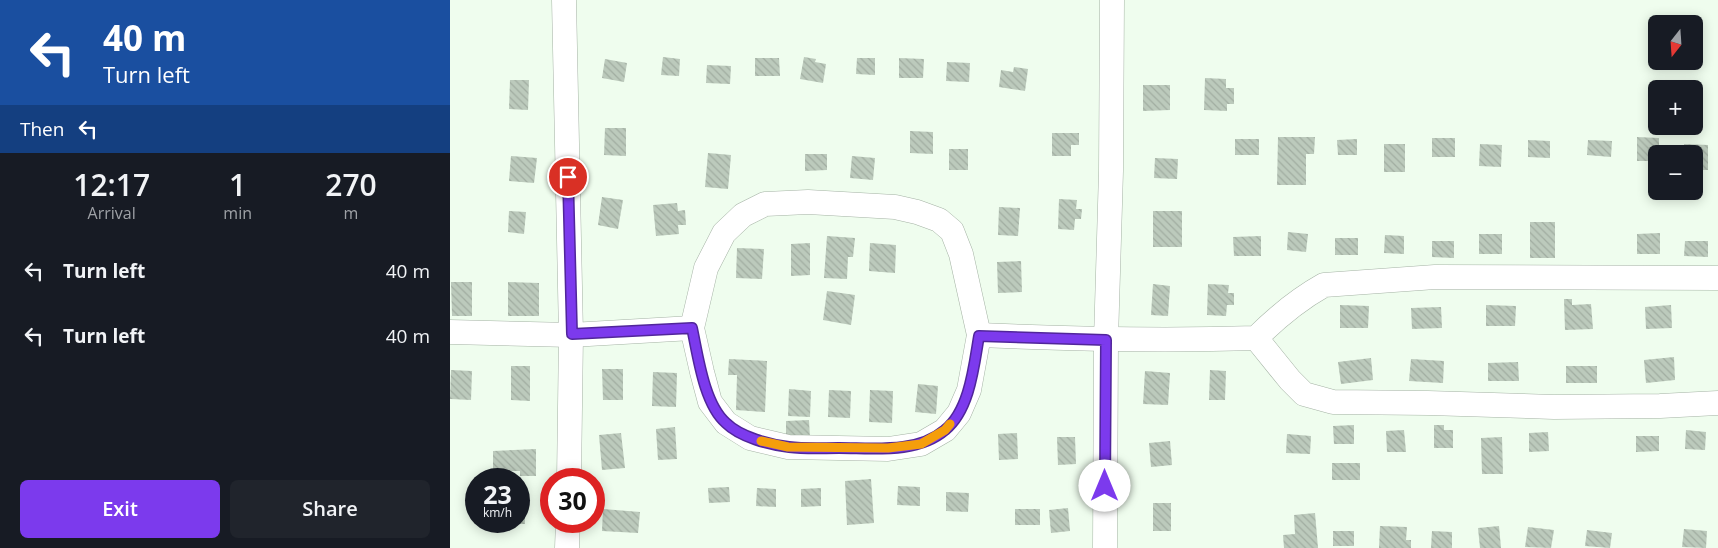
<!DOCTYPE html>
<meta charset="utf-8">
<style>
:root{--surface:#171b24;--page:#20242c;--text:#f1f3f6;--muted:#9ea1a6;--accent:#7c3aed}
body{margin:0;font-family:"Open Sans",sans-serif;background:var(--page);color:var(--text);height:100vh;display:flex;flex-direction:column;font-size:19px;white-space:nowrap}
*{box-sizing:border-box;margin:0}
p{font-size:16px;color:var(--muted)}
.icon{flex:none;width:28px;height:28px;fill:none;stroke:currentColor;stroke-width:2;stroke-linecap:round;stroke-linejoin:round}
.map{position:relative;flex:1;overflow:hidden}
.details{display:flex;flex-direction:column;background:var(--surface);width:450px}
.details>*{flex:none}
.banner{background:#1a4fa0;color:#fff;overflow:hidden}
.needle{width:32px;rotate:197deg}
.controls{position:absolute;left:1198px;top:15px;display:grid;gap:10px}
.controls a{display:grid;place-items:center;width:55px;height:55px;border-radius:8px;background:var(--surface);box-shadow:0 2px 12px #0003;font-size:25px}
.speed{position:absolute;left:15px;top:468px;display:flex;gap:10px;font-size:25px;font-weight:700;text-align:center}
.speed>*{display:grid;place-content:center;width:65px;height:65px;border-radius:50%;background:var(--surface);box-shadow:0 2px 12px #0003;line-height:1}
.speed small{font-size:12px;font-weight:400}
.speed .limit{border:8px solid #d22;background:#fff;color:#111}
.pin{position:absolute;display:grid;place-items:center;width:42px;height:42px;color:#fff;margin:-21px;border:2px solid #fff;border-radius:50%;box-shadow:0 1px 5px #0007}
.me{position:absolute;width:55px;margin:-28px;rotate:0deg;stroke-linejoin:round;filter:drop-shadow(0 0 4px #0008)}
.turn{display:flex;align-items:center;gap:18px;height:105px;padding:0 20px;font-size:22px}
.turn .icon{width:65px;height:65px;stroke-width:2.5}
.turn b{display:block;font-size:35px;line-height:42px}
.then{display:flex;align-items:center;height:48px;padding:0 20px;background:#0003;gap:10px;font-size:19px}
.eta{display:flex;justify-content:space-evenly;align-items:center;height:85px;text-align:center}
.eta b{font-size:30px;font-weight:600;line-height:35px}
.cta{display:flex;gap:10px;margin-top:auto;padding:10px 20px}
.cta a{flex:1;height:58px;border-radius:8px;background:var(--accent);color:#fff;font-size:20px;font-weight:600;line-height:58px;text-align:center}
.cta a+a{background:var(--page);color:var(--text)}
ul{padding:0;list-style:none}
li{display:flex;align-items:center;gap:15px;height:65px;padding:0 20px}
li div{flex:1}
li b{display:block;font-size:19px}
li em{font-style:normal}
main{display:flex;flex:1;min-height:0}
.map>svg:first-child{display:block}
</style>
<main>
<section class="details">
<div class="banner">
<div class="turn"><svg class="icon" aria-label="left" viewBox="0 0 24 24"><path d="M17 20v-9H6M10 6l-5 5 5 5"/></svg><div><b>40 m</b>Turn left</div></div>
<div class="then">Then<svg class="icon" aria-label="left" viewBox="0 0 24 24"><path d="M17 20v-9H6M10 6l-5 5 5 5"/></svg></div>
</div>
<div class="eta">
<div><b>12:17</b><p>Arrival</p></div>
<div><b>1</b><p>min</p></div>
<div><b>270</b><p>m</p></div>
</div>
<ul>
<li><svg class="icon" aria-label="left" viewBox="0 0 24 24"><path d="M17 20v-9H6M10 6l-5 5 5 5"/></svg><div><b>Turn left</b></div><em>40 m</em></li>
<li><svg class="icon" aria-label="left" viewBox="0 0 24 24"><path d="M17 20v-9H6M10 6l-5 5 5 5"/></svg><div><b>Turn left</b></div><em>40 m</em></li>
</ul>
<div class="cta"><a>Exit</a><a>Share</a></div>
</section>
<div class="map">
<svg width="1268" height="548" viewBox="0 0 1268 548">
<defs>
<pattern id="building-back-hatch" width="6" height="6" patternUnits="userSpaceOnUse" patternTransform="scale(1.25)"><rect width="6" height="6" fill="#bccabc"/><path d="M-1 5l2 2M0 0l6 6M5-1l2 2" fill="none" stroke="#a1ada1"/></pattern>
</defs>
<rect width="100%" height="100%" fill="#effdee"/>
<g fill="url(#building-back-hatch)">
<path d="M213 57 230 59 229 76 211 75Z"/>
<path d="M354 57 366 59 365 62 376 64 373 83 350 79Z"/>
<path d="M305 58H329L330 76H305Z"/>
<path d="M407 58H425V75L406 74Z"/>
<path d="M449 58 474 59 473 78H449Z"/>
<path d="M155 59 177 63 174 82 152 78Z"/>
<path d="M497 62 520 63 519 82 496 81Z"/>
<path d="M257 65 281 66 280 84 256 83Z"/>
<path d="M564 67 578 69 575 91 549 87 551 70 563 72Z"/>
<path d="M755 78 776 79V88H784V104H777V111L754 110Z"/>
<path d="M60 80H79L78 110 59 109Z"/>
<path d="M693 85H720V110L693 111Z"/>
<path d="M155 128H176V156L154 155Z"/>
<path d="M460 131 483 132V154L460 153Z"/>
<path d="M602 133H629V145H621V156H602Z"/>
<path d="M828 137H865L864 154H856V185H827Z"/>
<path d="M1187 137 1209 138V154H1206V161H1187Z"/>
<rect x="982" y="138" width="23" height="19"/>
<rect x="785" y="139" width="24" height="16"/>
<path d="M907 139V155H888L887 140Z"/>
<path d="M1078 140 1100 141V158L1078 157Z"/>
<path d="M1138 140 1162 141 1161 157 1137 155Z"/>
<rect x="934" y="144" width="21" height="28"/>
<path d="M1030 144 1052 145 1051 167 1029 166Z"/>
<path d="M1234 144 1258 145V170H1244V154H1234Z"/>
<rect x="499" y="149" width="19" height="21"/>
<path d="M258 153 281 155 278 189 255 187Z"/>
<path d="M355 154H377V170L355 171Z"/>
<path d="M61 156 87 158 84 183 59 181Z"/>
<path d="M402 156 425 158 423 180 400 178Z"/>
<path d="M705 158 728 159 727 179 704 178Z"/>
<path d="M152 197 173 200 168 229 148 225Z"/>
<path d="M609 199 627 200 626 209H632L631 219H625L624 230 608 229Z"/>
<path d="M227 203 228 211 235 210 236 225H228L229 234 206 236 203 205Z"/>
<path d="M549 207 570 208 568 236 548 235Z"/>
<path d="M59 211 76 212 74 234 58 232Z"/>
<rect x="703" y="211" width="29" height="36"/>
<rect x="1080" y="222" width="25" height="36"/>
<path d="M838 232 858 234 856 252 837 250Z"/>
<path d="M1210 233V254H1187V234Z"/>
<rect x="1029" y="234" width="23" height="20"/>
<path d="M935 235 954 236V254L934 253Z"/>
<path d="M377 236 405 238 403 257H398L397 279 374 278Z"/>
<path d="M811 236V256H784L783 237Z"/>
<rect x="885" y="238" width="23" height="17"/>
<path d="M982 241H1004V258L982 257Z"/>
<path d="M1235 241H1258V257L1234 256Z"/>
<path d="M360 243V275L341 276V244Z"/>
<path d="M420 243 446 245 445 273 419 271Z"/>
<path d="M287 248 314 249 312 279 286 278Z"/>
<path d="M571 261 572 292 548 293 547 262Z"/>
<path d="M1 282H22V316H2Z"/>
<path d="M58 282 89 283V316H58Z"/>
<path d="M703 284 720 286 718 316 701 315Z"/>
<path d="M758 284 779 285 778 293H784V305H777L776 316 757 315Z"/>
<path d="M377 291 405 295 401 325 373 320Z"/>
<path d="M1114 299H1122V305L1141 304 1143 329 1115 330Z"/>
<path d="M890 305 919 306 918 328H890Z"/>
<path d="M1036 305 1066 306 1065 326H1036Z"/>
<path d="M1221 305 1222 328 1196 329 1195 307Z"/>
<path d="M991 307 992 328 962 329 961 308Z"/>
<path d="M1224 357 1225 380 1196 383 1194 360Z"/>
<path d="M921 358 923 380 891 384 888 362Z"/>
<path d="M279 359 317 361 315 412 286 410 287 375H278Z"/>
<path d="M961 359 994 361 993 383 959 381Z"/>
<path d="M1068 362 1069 381H1038V363Z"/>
<path d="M61 366H80V401L61 400Z"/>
<rect x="1116" y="366" width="31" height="17"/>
<path d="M152 369H173V400H153Z"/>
<path d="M1 370 22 371 21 400 0 399Z"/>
<path d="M760 370 776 371 775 400H759Z"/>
<path d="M695 371 720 373 718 405 693 404Z"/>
<path d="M203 372 227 373 226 407 202 406Z"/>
<path d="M468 384 488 386 486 414 465 412Z"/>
<path d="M339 389 361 391 360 417 338 416Z"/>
<path d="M379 390 401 391 400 418 378 417Z"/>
<path d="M420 390 443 391 442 423 419 422Z"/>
<path d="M359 420 360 438H336V421Z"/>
<path d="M904 425V444H884L883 426Z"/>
<path d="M984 425H994V430H1003V448H984Z"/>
<path d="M225 427 227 459 208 460 206 429Z"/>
<path d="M954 430 956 452H937L936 431Z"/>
<path d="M1236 430 1256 432 1255 450 1235 449Z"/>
<path d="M1098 432 1099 451 1079 452V433Z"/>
<path d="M171 433 175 468 152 470 149 435Z"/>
<path d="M567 433 568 459 549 460 548 434Z"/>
<path d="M837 434 861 436 860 454 836 453Z"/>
<path d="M1186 436H1209V451L1186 452Z"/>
<path d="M607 437H625L626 464 608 465Z"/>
<path d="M1052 437 1053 474H1032L1031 438Z"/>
<path d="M720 441 722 465 701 467 699 443Z"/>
<path d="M86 449V476H70V471H43V451Z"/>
<rect x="882" y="463" width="28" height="17"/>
<path d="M421 479 424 523 397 525 395 481Z"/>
<path d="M448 486 470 487V506L447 505Z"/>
<path d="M279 487 280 502 259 503 258 488Z"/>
<path d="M307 488 326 489V507L306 506Z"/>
<path d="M371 488V506L351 507V489Z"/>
<path d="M496 492 519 493 518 512 496 511Z"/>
<rect x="703" y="503" width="18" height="28"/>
<path d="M69 504H75V524H55V521H69Z"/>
<path d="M618 508 620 531 601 533 599 510Z"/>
<path d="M153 509 190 512 188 533 152 531Z"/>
<rect x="565" y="509" width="25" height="16"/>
<path d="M865 513 868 548H834L833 535 845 534 844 515Z"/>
<path d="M930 526 957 527 956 540H961V548H929Z"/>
<path d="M1049 526 1051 548H1030L1028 528Z"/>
<path d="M1078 527 1104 530 1101 548 1075 547Z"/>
<path d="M1234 529 1257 531 1256 548 1232 547Z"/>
<path d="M1137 530 1162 533 1160 548 1135 546Z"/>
<rect x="883" y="531" width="21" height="15"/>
<path d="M982 531 1002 532V548H981Z"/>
</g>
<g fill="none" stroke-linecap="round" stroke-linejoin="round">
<g stroke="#a5b3a5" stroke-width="25">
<g id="minor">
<path d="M114 0 121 335 119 479"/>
<path d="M358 202 445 207 467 212 489 220 502 231 511 254 529 335 519 390 509 413 495 430 471 444 438 449 338 447 300 438 276 423 260 402 252 372 242 328 256 268 274 233 293 215 315 204Z"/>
<path d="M0 332 121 335 242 328"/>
<path d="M529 335C621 339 713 341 806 338 826 318 849 299 874 285L985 277 1268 278"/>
<path d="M806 338 840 380 854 394 883 402 978 403 1104 407 1210 406 1268 403"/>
<path d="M117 548 118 521"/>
<path d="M655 548 656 340 661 171 662 0"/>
</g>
</g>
<use href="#minor" stroke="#fff" stroke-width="24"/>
</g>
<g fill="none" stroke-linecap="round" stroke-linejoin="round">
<g stroke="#51269a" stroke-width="12">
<path id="route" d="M118 177 122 334 242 328C248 356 254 404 276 423 290 437 320 445 339 447 355 449 372 448 389 448 423 448 467 454 495 430 520 410 524 365 529 336L656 340 655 486"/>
</g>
<use href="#route" stroke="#7c3aed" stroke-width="9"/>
<path stroke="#f59e0b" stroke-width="9" d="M311 441 338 447 438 448 471 444 495 430 500 424"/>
</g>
</svg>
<div class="controls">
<a><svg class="needle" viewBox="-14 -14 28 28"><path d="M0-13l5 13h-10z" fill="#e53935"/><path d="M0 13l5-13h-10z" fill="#9ea1a6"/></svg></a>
<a>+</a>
<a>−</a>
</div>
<div class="speed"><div>23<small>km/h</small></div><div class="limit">30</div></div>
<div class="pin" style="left:118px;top:177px;background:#d93025"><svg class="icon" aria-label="arrive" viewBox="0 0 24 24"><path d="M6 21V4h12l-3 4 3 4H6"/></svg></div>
<svg class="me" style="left:655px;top:486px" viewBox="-20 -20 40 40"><circle r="19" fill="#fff"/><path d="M0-13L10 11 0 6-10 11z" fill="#7c3aed"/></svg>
</div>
</main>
